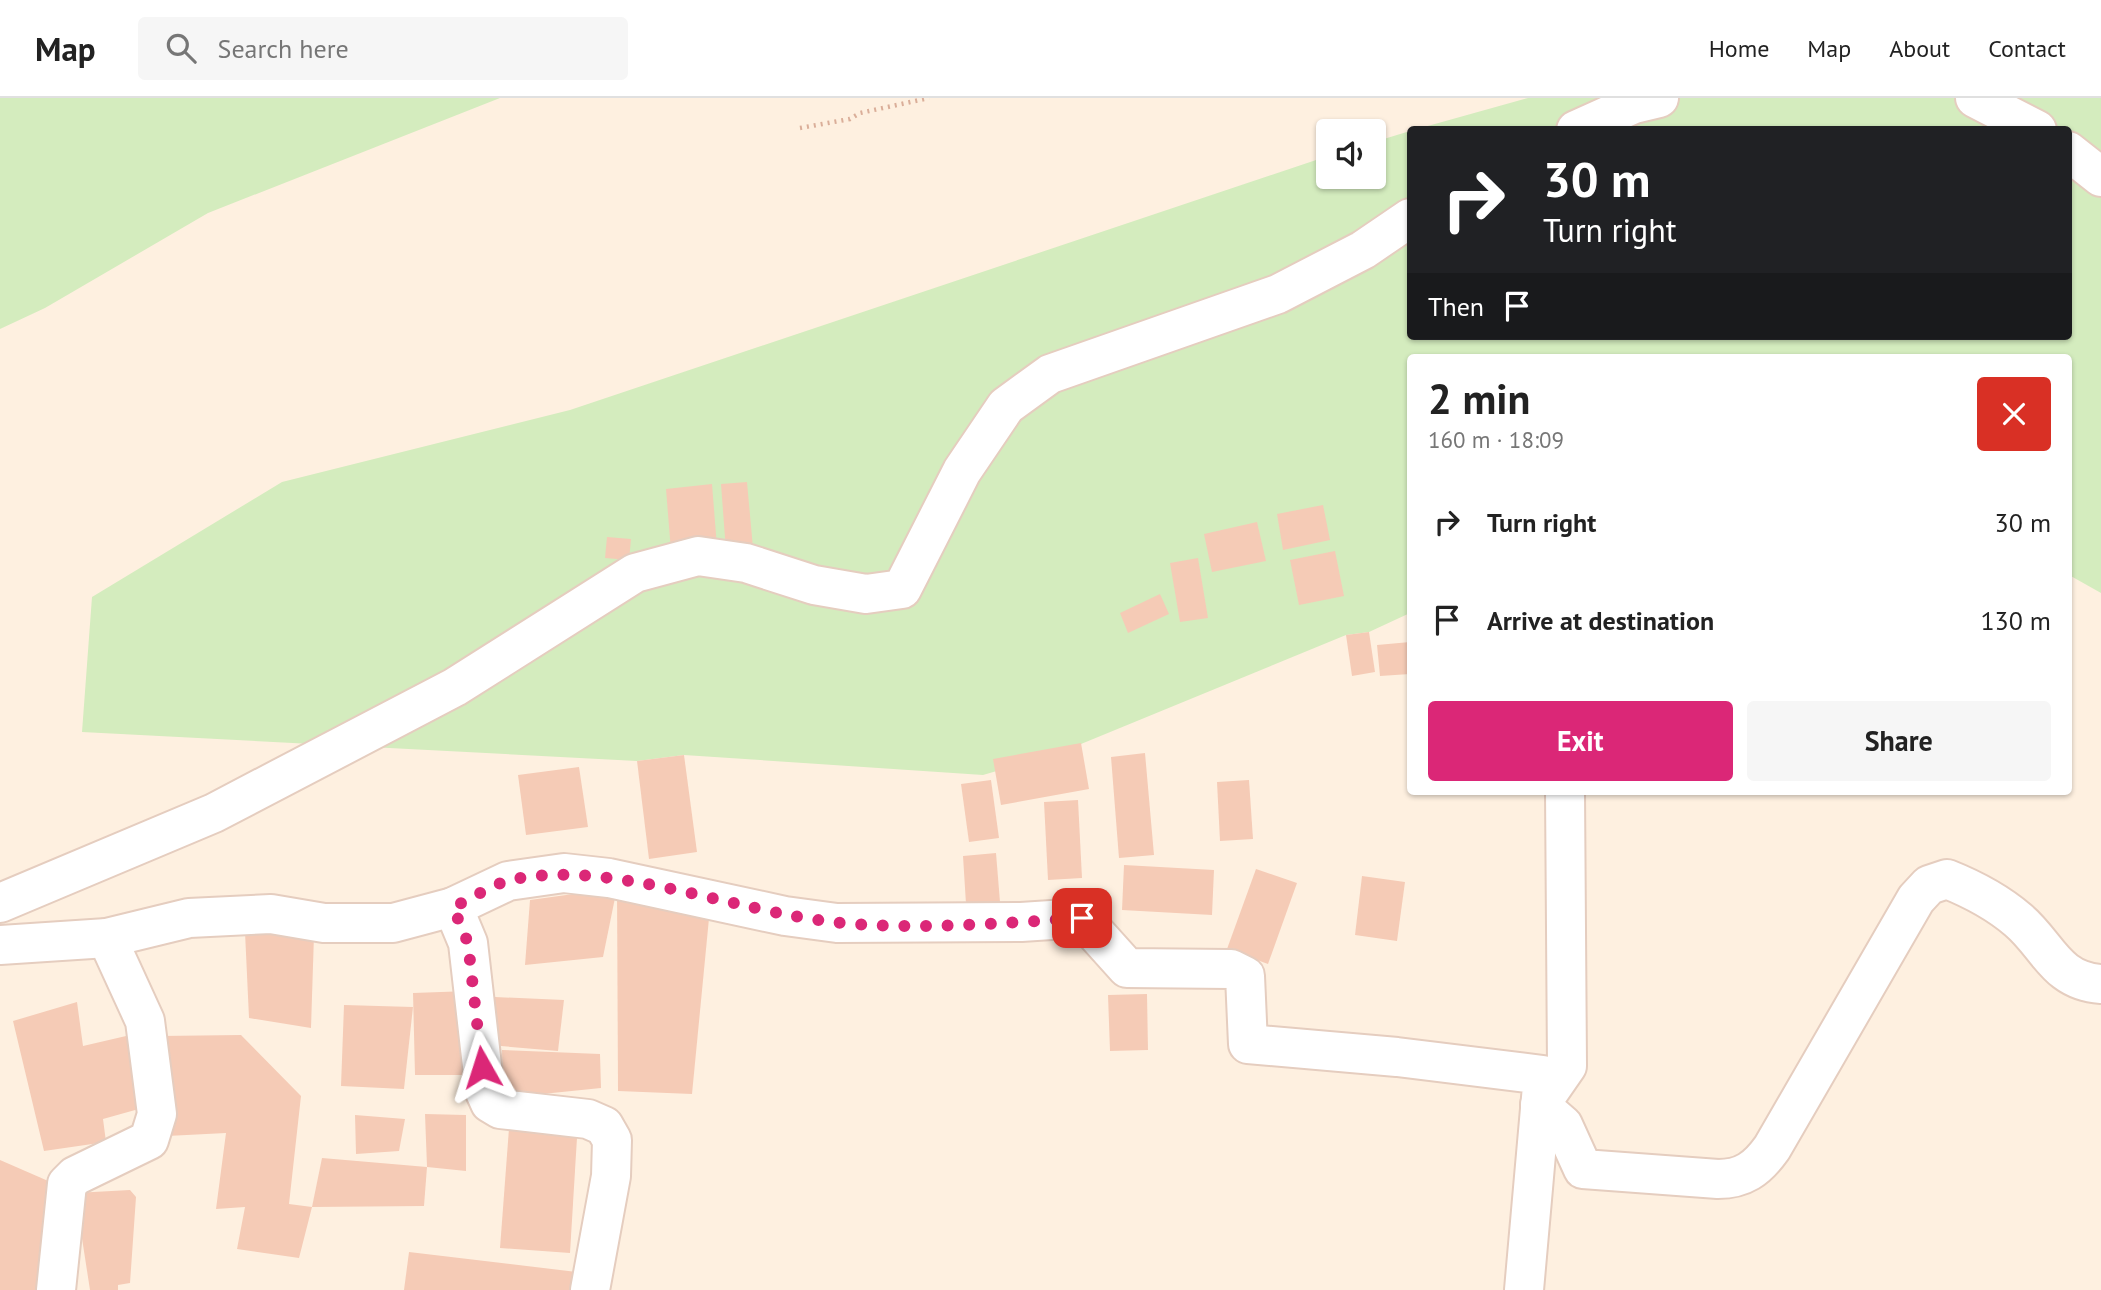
<!DOCTYPE html>
<meta charset="utf-8">
<style>
:root{--surface:#fff;--page:#f6f6f6;--text:#222;--muted:#767676;--line:#e0e0e0;--accent:#db2777}
body{margin:0;font-family:"PT Sans",sans-serif;background:var(--page);color:var(--text);height:100vh;display:flex;flex-direction:column;font-size:26px;white-space:nowrap}
*{box-sizing:border-box;margin:0}
p{font-size:23px;color:var(--muted)}
.icon{flex:none;width:38px;height:38px;fill:none;stroke:currentColor;stroke-width:2;stroke-linecap:round;stroke-linejoin:round}
.map{position:relative;flex:1;overflow:hidden}
.drawer{position:absolute;left:1407px;top:256px;width:665px;height:441px;display:flex;flex-direction:column;background:var(--surface);border-radius:7px;box-shadow:0 2px 5px #0004}
.drawer>*{flex:none}
.guide{position:absolute;left:1407px;top:28px;width:665px;height:214px;border-radius:7px;box-shadow:0 2px 5px #0004;background:#202124;color:#fff;overflow:hidden}
.controls{position:absolute;left:1316px;top:21px;display:grid;gap:14px}
.controls a{display:grid;place-items:center;width:70px;height:70px;border-radius:7px;background:var(--surface);box-shadow:0 2px 5px #0004;font-size:35px}
.pin{position:absolute;display:grid;place-items:center;width:60px;height:60px;color:#fff;margin:-30px;border-radius:14px;box-shadow:0 4px 10px #0006}
.me{position:absolute;width:77px;margin:-38px;rotate:354deg;stroke-linejoin:round;filter:drop-shadow(0 0 5px #0008)}
.turn{display:flex;align-items:center;gap:24px;height:147px;padding:0 21px;font-size:32px}
.turn .icon{width:91px;height:91px;stroke-width:2.5}
.turn b{display:block;font-size:49px;line-height:60px}
.then{display:flex;align-items:center;height:66px;padding:0 21px;background:#0003;gap:14px;font-size:26px}
.round{display:grid;place-items:center;flex:none;width:74px;height:74px;border-radius:7px;background:var(--page)}
.summary{display:flex;align-items:center;justify-content:space-between;height:119px;padding:0 21px}
h1{font-size:42px;font-weight:700;line-height:52px}
.primary-button{display:flex;gap:14px;margin-top:auto;padding:14px 21px}
.primary-button a{flex:1;height:80px;border-radius:7px;background:var(--accent);color:#fff;font-size:28px;font-weight:700;line-height:80px;text-align:center}
.primary-button a+a{background:var(--page);color:var(--text)}
ul{padding:0;list-style:none}
li{display:flex;align-items:center;gap:21px;height:98px;padding:0 21px}
li div{flex:1}
li b{display:block;font-size:26px}
li em{font-style:normal}
header{display:flex;align-items:center;gap:42px;box-sizing:border-box;height:98px;padding:0 35px;background:var(--surface);border-bottom:2px solid var(--line)}
header strong{font-size:33px}
nav{display:flex;gap:38px;margin-inline-start:auto;font-size:24px}
.search{width:490px;height:63px;background:var(--page);display:flex;align-items:center;gap:18px;box-sizing:border-box;padding:0 24px;border-radius:7px;color:var(--muted);font-size:26px}
.map>svg:first-child{display:block}
</style>
<header>
<strong>Map</strong>
<div class="search"><svg class="icon" aria-label="search" viewBox="0 0 24 24"><circle cx="10" cy="10" r="6"/><path d="M15 15l6 6"/></svg>Search here</div>
<nav><a>Home</a><a>Map</a><a>About</a><a>Contact</a></nav>
</header>
<div class="map">
<svg width="2101" height="1192" viewBox="0 0 2101 1192">
<rect width="100%" height="100%" fill="#fef0e0"/>
<g fill="#d4ecbe">
<path d="M0 0H500L208 115 45 210 0 231Z"/>
<path d="M1528 0H2101V495L2069 477 2068 259H1410V515L1369 534 1346 537 1064 653 983 677 684 657 637 663 82 634 92 499 282 384 570 312 1328 58V79H1374V44L1410 33V238H2068V32L1417 31Z"/>
</g>
<g fill="#f5cbb6">
<path d="M747 384 753 450 726 453 721 386Z"/>
<path d="M712 386 717 449 671 453 666 391Z"/>
<path d="M1323 407 1330 442 1283 452 1277 416Z"/>
<path d="M1257 424 1266 463 1212 474 1204 436Z"/>
<path d="M607 439 631 441 629 462 605 460Z"/>
<path d="M1335 453 1344 498 1299 507 1290 462Z"/>
<path d="M1198 460 1208 520 1180 524 1170 465Z"/>
<path d="M1160 496 1169 516 1128 535 1120 515Z"/>
<path d="M1369 534 1375 574 1352 578 1346 537Z"/>
<path d="M1410 544V576L1380 578 1377 547Z"/>
<path d="M1081 645 1089 691 1001 707 993 661Z"/>
<path d="M1145 655 1154 757 1119 760 1111 659Z"/>
<path d="M684 657 697 754 649 761 637 663Z"/>
<path d="M579 669 588 729 526 737 518 677Z"/>
<path d="M991 682 999 740 969 744 961 686Z"/>
<path d="M1249 682 1253 741 1220 743 1217 684Z"/>
<path d="M1078 702 1082 780 1048 782 1044 704Z"/>
<path d="M996 755 1000 804 966 806 963 758Z"/>
<path d="M1124 767 1214 772 1212 817 1122 812Z"/>
<path d="M1256 771 1297 785 1268 866 1227 851Z"/>
<path d="M1362 778 1405 784 1397 843 1355 837Z"/>
<path d="M617 790 603 859 525 867 530 802Z"/>
<path d="M617 790 710 810 692 996 618 993Z"/>
<path d="M245 834 314 837 311 930 249 920Z"/>
<path d="M469 893 472 977H415L413 895Z"/>
<path d="M1147 896 1148 952 1110 953 1108 897Z"/>
<path d="M495 899 564 902 558 953 489 947Z"/>
<path d="M77 904 83 948 139 935 153 1007 103 1021 106 1044 44 1053 13 923Z"/>
<path d="M344 907 413 909 404 991 341 988Z"/>
<path d="M241 937 301 998 289 1106 312 1109 299 1160 237 1151 245 1109 216 1111 226 1035 167 1038 160 938Z"/>
<path d="M502 952 600 956 601 990 503 1000Z"/>
<path d="M425 1016 466 1017V1073L427 1069Z"/>
<path d="M355 1017 405 1021 399 1053 356 1056Z"/>
<path d="M510 1017 578 1023 570 1155 500 1150Z"/>
<path d="M322 1060 427 1069 424 1108 312 1109Z"/>
<path d="M0 1062 62 1089 51 1192H0Z"/>
<path d="M130 1092 136 1099 130 1185 118 1187V1192H90L75 1095Z"/>
<path d="M409 1154 585 1175 582 1192H404Z"/>
</g>
<g fill="none" stroke-linecap="round" stroke-linejoin="round">
<g stroke="#e5cdbf" stroke-width="42">
<g id="minor">
<path d="M1975 0 2037 32"/>
<path d="M1576 32 1634 6 1659 0"/>
<path d="M2068 53 2101 79"/>
<path d="M1565 693 1567 968 1540 1007 1563 1027 1583 1071 1718 1081C1743 1081 1757 1071 1772 1050L1916 801 1929 787 1947 781C1972 791 1997 804 2018 822 2048 847 2055 883 2101 886"/>
<path d="M0 805 214 715 455 589 635 475 698 458 746 465 814 487 866 496 902 491 962 373 1006 308 1050 276 1278 196 1363 152 1410 120"/>
<path d="M453 809 468 845 485 994 490 1005 500 1011 588 1021 604 1028 612 1042 611 1078 590 1192"/>
<path d="M0 847 107 840 189 820 271 816 324 825H393L453 809 508 783 564 775 609 780 785 818 837 825 1021 824 1082 820 1127 870 1231 871 1245 878 1248 946 1397 959 1543 977 1524 1192"/>
<path d="M56 1192 67 1086 75 1078 149 1042 157 1016 145 923 107 840"/>
</g>
</g>
<path stroke="#daae99" stroke-width="4.5" stroke-dasharray="2 5" stroke-linecap="butt" d="M800 30 850 21 860 15 929 0"/>
<use href="#minor" stroke="#fff" stroke-width="38"/>
</g>
<g fill="none" stroke-linecap="round" stroke-linejoin="round">
<path stroke="#db2777" stroke-width="12" stroke-dasharray="0 21.6" d="M482 969 468 845 453 809C471 801 491 787 510 782 607 760 733 813 833 824 913 833 1002 825 1082 820"/>
</g>
</svg>
<div class="controls">
<a><svg class="icon" aria-label="sound" viewBox="0 0 24 24"><path d="M4 9h4l5-4v14l-5-4H4zM17 9q2 3 0 6"/></svg></a>
</div>
<div class="pin" style="left:1082px;top:820px;background:#d93025"><svg class="icon" aria-label="arrive" viewBox="0 0 24 24"><path d="M6 21V4h12l-3 4 3 4H6"/></svg></div>
<svg class="me" style="left:482px;top:969px" viewBox="-20 -20 40 40"><path d="M0-17L14 15 0 8-14 15z" fill="#db2777" stroke="#fff" stroke-width="4"/></svg>
<div class="guide">
<div class="turn"><svg class="icon" aria-label="right" viewBox="0 0 24 24"><path d="M7 20v-9h11M14 6l5 5-5 5"/></svg><div><b>30 m</b>Turn right</div></div>
<div class="then">Then<svg class="icon" aria-label="arrive" viewBox="0 0 24 24"><path d="M6 21V4h12l-3 4 3 4H6"/></svg></div>
</div>
<section class="drawer">
<div class="summary"><div><h1>2 min</h1><p>160 m · 18:09</p></div><a class="round" style="background:#d93025;color:#fff"><svg class="icon" aria-label="close" viewBox="0 0 24 24"><path d="M6 6l12 12M18 6L6 18"/></svg></a></div>
<ul>
<li><svg class="icon" aria-label="right" viewBox="0 0 24 24"><path d="M7 20v-9h11M14 6l5 5-5 5"/></svg><div><b>Turn right</b></div><em>30 m</em></li>
<li><svg class="icon" aria-label="arrive" viewBox="0 0 24 24"><path d="M6 21V4h12l-3 4 3 4H6"/></svg><div><b>Arrive at destination</b></div><em>130 m</em></li>
</ul>
<div class="primary-button"><a>Exit</a><a>Share</a></div>
</section>
</div>
